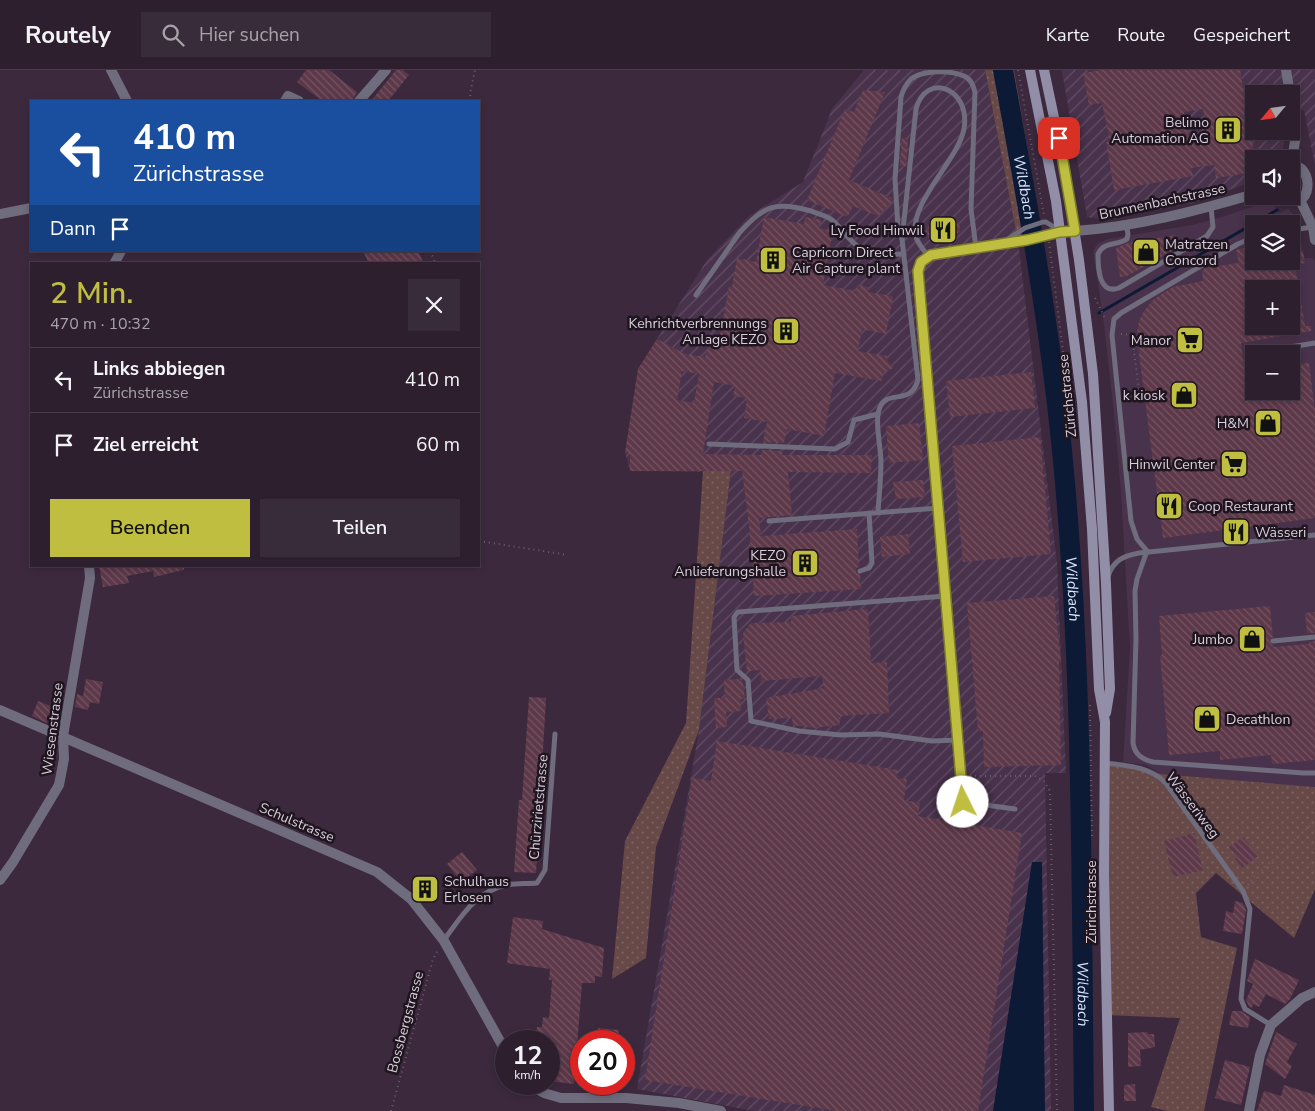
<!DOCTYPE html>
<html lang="de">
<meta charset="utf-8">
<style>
:root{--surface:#2d1f2e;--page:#392c3a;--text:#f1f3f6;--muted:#a7a2aa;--line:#483d4a;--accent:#bfbe41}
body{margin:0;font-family:"Nunito Sans",sans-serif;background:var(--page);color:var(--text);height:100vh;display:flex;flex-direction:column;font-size:19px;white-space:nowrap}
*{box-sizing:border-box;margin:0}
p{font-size:16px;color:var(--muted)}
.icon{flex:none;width:28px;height:28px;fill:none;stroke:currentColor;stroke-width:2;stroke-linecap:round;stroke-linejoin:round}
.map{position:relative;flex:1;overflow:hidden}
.panel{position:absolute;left:30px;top:192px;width:450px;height:305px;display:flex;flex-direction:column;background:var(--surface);border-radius:0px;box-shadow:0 2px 8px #0003,0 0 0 1px var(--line)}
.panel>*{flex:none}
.top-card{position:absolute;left:30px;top:30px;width:450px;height:152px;border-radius:0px;box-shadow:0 2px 8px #0003,0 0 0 1px var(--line);background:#1a4fa0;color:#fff;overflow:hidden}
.needle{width:32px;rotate:241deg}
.buttons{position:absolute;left:1245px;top:15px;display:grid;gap:10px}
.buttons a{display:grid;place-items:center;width:55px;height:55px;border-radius:0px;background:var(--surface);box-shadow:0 2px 8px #0003,0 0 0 1px var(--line);font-size:25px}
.speed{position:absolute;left:495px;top:960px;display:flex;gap:10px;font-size:25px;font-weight:700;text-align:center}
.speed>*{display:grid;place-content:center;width:65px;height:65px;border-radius:50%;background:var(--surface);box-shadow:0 2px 8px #0003,0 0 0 1px var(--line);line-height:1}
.speed small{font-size:12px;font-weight:400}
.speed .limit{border:8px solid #d22;background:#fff;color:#111}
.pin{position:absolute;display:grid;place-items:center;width:42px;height:42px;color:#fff;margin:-21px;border-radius:10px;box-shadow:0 2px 8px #0006}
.me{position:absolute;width:55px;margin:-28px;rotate:356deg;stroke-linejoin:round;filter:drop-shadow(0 0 4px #0008)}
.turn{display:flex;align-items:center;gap:18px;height:105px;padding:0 20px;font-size:22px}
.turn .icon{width:65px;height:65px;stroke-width:2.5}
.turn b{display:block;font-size:35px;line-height:42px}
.then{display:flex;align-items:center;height:48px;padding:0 20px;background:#0003;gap:10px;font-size:19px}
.round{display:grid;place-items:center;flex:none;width:52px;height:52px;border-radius:0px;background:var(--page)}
.head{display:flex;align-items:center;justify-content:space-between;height:85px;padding:0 20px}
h1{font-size:30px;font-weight:600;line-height:38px;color:var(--accent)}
.action{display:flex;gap:10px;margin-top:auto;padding:10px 20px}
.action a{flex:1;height:58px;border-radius:0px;background:var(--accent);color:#111;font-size:20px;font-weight:600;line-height:58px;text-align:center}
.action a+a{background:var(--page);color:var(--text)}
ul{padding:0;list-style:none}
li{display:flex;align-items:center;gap:15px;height:65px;padding:0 20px;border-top:1px solid var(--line)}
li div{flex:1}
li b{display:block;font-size:19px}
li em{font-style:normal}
header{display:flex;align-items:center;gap:30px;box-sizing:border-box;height:70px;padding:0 25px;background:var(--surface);border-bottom:1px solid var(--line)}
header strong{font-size:24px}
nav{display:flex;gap:28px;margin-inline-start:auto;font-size:18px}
.search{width:350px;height:45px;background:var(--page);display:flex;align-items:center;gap:12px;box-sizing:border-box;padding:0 18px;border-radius:0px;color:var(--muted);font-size:19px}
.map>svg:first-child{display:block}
</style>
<header>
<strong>Routely</strong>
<div class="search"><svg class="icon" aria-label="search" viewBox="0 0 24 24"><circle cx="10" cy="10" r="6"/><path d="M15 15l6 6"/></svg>Hier suchen</div>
<nav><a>Karte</a><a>Route</a><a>Gespeichert</a></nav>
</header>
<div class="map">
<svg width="1315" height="1041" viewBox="0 0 1315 1041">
<defs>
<pattern id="industrial-furrows" width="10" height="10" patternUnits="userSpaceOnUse" patternTransform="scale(1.25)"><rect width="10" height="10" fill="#49324c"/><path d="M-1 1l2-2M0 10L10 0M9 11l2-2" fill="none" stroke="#634e65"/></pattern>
<pattern id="grass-dots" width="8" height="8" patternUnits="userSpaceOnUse" patternTransform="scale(1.25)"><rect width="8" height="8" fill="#674948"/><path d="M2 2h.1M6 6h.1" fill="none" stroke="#7c6262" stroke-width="1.8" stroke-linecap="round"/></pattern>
<pattern id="building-back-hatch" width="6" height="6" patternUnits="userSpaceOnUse" patternTransform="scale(1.25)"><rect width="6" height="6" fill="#5d3849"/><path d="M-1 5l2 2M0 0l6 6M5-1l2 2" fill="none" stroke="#745463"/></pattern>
</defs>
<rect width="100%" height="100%" fill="#3c293e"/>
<path fill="#49324c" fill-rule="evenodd" d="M1263 133H1273L1279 143 1288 139 1296 147 1304 188H1312L1315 191V717L1161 704 1146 695 1123 692 1130 578 1121 423 1115 353 1103 246 1093 182 1097 174 1108 169 1192 155 1222 147ZM1254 154H1291V191H1254ZM1254 219H1291V256H1254ZM1254 284H1291V321H1254Z"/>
<g fill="url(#industrial-furrows)">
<path d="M864 0H985L1018 171 1057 493 1066 703H1045L1051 1041H754L637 1019 699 660 731 402 630 401 625 383 638 299 707 190 749 146 803 112 832 39Z"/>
<path d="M1066 0H1315V96L1304 40 1291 41V24H1254V61H1285V69L1280 89H1254V111L1193 133 1099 149 1087 147 1062 1Z"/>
</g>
<g fill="url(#grass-dots)">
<path d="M985 0H1014L1036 130 1018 171Z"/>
<path d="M703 401H731L699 660 656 777 646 888 612 909 625 771 686 653Z"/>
<path d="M1105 693 1134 696 1161 704 1315 717V819L1294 868 1216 803 1196 823 1201 867 1237 878 1204 1041H1167L1151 1037 1180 948 1106 945Z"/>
</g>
<path fill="#0d1a36" d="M1032 792H1042L1045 1041H993Z"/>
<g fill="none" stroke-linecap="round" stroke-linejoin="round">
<path stroke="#0d1a36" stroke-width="3" d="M1099 243 1277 140"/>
<path stroke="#0d1a36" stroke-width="20" id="s1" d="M1003 0C1024 114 1045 228 1058 343 1084 574 1081 808 1084 1041"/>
</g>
<g fill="url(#building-back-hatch)" fill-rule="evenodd">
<path d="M306 0H329L357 22 352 31H322L297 12Z"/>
<path d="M396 0H403L409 5 388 31H371Z"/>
<path d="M1101 0H1240L1255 89H1254V102L1216 108 1214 95 1191 98 1193 106 1114 120 1106 72 1110 71 1102 33 1089 35 1083 3ZM1203 39 1207 62 1188 65 1184 42Z"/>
<path d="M863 20 885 22 849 110 892 128V132L878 146 853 136 848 146H845L807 130 845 39 854 42Z"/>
<path d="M902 68H908L906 96 903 97 900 95Z"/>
<path d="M764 147 804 154 805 147 821 150 819 158 833 161 823 215 856 221 857 215 869 217 868 222 893 226 886 264 862 259 858 281 887 286V290L893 298 883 303 882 311 835 303 824 366 787 359 784 373 763 372 767 352 744 348 747 328 733 326 735 316 714 312 703 384 761 385 762 380 783 381 782 385H872L871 403 788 402 792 445 759 448 761 466 857 459 859 497 856 498V502L860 505 861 519 754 526 749 455 742 401H630V383H625L638 299 657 269 685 284 705 287 708 275 718 277 729 216 732 217 737 188 756 192ZM682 301 699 304 694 333 677 330Z"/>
<path d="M959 152 960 162 956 163 957 167 941 170V166L928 168 927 157Z"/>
<path d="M1176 165 1178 177 1127 206 1120 207 1116 178 1128 173Z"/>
<path d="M1254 176V191H1291V183L1303 181 1305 193 1295 195 1305 256H1311V261L1241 273 1245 301 1254 300V321H1291V295L1309 293 1315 340V448L1163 468 1138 276 1137 264 1139 251 1144 241 1154 229 1173 217 1203 211 1202 201 1205 198 1239 193 1236 180ZM1254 219H1291V256H1254Z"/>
<path d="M363 181H418L424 194H369Z"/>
<path d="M1031 302 1035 338 950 347 946 311Z"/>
<path d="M919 353 923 390 889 393 886 356Z"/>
<path d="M1040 367 1051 484 963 492 952 376Z"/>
<path d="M923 410 925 427 896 429 893 412Z"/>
<path d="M908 464 910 484 882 487 880 467Z"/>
<path d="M99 496H184V500L154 507 153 501 127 506 129 513 103 517Z"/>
<path d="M1054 526 1061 592H1059L1061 695 984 697 983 661H978L967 533Z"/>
<path d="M1270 536 1273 567 1269 571 1274 577 1309 574V572L1315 571V690L1272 694 1271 685 1220 690V681L1169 685 1160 586 1162 585 1159 546Z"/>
<path d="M868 539 871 593 887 592 889 643 839 646 840 655 813 658 793 655 792 648 769 649 766 628 824 618 822 606 761 611 760 600 747 601 743 563 751 553 791 552V546Z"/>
<path d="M1315 542V563H1307L1305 543Z"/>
<path d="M86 609 103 612 99 634 90 632 88 640 75 637 77 624 83 626Z"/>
<path d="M740 609 743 612 745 629H740L741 641 726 642 727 657 716 658 714 628H725L724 610Z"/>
<path d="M529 627 546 628 536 803 514 802 519 730H522Z"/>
<path d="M38 631 53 637 47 653 32 646Z"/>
<path d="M717 671 898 700 897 708 907 709 904 730 920 733 918 746 1022 763 978 1041H837L645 1010 692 708 711 711Z"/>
<path d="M1194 763 1203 800 1173 807 1164 771Z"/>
<path d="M1243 767 1258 786 1242 798 1235 789 1237 787 1229 777Z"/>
<path d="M462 782 477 800 461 812 447 794Z"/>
<path d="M427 806 438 820 423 832 412 818Z"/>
<path d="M1235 831 1243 833 1246 840 1242 864 1223 861 1226 841 1233 843Z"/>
<path d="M513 847 543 851 542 859 604 878 602 907 595 906V913H582L574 1014 549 1011V971H535L537 957H542L543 947 549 948 552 910H549L550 899 507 893Z"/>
<path d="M1255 889 1299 910 1290 929 1285 934 1266 924 1259 937 1253 934 1252 938 1249 936 1246 930 1253 914 1247 911 1248 908Z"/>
<path d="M1232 941H1241L1250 947 1248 958 1229 955Z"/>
<path d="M598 958 619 960 618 971H597Z"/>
<path d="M1147 962 1148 964H1154L1155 977 1140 980 1141 996 1128 997V963Z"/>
<path d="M1276 962 1297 974 1287 992 1292 996 1285 1009 1265 994Z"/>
<path d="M1225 990 1250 997 1241 1035 1215 1028Z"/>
<path d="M1135 1014 1136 1031H1124V1015Z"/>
<path d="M1284 1015 1315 1025V1041H1257L1264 1021 1281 1026Z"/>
</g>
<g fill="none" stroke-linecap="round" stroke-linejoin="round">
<g stroke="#6e5d70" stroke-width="2" stroke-dasharray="1 4" stroke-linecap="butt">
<path d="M1018 0 1044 145"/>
<path d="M471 31 470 24 475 0"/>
<path d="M1261 133 1267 131H1275"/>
<path d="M1049 172 1072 351"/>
<path d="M430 181 436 194"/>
<path d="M1095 228 1105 248"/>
<path d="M1121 264 1132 265 1139 321 1143 320"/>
<path d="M1126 323 1139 321"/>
<path d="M479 471 568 485"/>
<path d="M1090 635 1092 770"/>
<path d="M970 706H1035L1044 711 1050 721 1057 1041"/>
<path d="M1248 815 1253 808 1315 751"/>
<path d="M391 1041 433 889 438 880"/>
</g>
<g stroke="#6f6c7d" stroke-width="5">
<path d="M1126 154 1128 164 1127 169C1117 176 1104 171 1098 184 1098 199 1099 225 1119 218L1207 166 1213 157 1211 137"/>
<path d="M1291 160 1313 157"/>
<path d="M902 169 898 158 895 109 901 27C903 20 906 14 911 9 923 0 950 0 964 6 971 9 973 15 975 22L971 139 976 178"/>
<path d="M1002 173 1025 158 1043 152H1046L1060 161"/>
<path d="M696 225 740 162C764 135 777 131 811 141 818 144 826 145 832 150 843 159 852 176 866 181 877 186 892 184 904 184"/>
<path d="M1254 283 1315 273"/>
<path d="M709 374 835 379 848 372 854 350 878 344"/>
<path d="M878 442C879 426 881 409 881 392 881 377 874 350 880 337 888 319 911 336 918 310L902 169 916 39C926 1 971 18 964 59 958 91 907 134 916 167 918 174 924 180 928 186"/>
<path d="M769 451 939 438"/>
<path d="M1147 481 1137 469 1131 451 1112 265 1114 249 1121 243 1238 174 1254 167"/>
<path d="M1147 481 1137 509 1135 521 1136 569 1133 673C1135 685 1142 689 1153 692L1303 703H1315"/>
<path d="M860 501 869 498 872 493 869 443"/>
<path d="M1108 506C1114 490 1123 486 1139 483L1315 465"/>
<path d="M946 526 738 542 734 547 737 600 748 610 751 651 799 661 841 665 879 664 932 671 959 670"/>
<path d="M1273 571 1315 567"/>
<path d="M1105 693C1128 696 1147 696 1165 712L1243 821 1250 839 1241 929 1245 939 1271 955"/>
<path d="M1015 739 963 732 919 201 921 192 931 185 1027 170 1060 162"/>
<path d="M444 870C461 847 475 822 506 815 516 813 527 814 537 813L545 800 555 664"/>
</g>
<g stroke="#6f6c7d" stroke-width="10">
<path d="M111 0 127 31"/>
<path d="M1286 0 1290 24"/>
<path d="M285 31 288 26 299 31"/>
<path d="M359 31 386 0"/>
<path d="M1284 126C1313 146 1315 93 1291 96L1296 65 1291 28"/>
<path d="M1300 130 1313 157 1315 170"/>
<path d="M0 144 31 138"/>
<path d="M1075 161C1135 157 1196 141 1254 124"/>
<path d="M114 194 121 181"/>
<path d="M0 640 377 802 411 829 444 871 506 982"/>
<path d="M0 810 13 792 59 715 64 689 63 666 90 508 89 496"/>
<path d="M528 1014 544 1023 561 1028H626L679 1033 721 1041"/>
<path d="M1249 1041 1260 985 1271 955 1302 928 1315 922"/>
</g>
<g stroke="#928ea8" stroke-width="10">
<path d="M1030 0 1056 131 1082 332 1092 459 1099 619 1105 652 1104 804 1109 1041"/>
<path d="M1044 0 1064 95 1079 190 1093 304 1106 514 1109 594 1110 619 1106 643"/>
</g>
</g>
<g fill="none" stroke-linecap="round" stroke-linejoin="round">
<g stroke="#7c7c2a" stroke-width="12">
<path id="route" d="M963 732 918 201 921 192 931 185 1027 170 1060 162 1075 161 1059 68"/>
</g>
<use href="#route" stroke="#bfbe41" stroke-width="9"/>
</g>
<defs>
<g id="building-square" transform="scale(1.4375)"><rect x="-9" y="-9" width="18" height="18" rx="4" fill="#bfbe41" stroke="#1e151f"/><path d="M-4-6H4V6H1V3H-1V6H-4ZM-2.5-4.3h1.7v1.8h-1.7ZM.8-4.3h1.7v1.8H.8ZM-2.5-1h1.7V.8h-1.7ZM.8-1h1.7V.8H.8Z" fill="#111"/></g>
<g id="restaurant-square" transform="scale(1.4375)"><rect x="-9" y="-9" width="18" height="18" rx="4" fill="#bfbe41" stroke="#1e151f"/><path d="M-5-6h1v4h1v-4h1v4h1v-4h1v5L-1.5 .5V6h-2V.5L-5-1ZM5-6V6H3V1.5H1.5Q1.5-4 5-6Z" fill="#111"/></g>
<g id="shop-square" transform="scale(1.4375)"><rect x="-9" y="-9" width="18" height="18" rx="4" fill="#bfbe41" stroke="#1e151f"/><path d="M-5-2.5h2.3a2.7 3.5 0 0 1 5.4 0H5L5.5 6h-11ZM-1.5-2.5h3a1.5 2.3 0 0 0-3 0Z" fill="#111"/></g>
<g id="supermarket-square" transform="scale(1.4375)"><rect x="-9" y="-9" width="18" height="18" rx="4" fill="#bfbe41" stroke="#1e151f"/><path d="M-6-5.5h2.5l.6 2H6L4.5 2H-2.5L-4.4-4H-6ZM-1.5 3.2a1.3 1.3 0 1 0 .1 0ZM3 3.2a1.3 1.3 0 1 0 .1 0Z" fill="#111"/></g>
</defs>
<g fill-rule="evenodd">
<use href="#building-square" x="1228" y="60"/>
<use href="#restaurant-square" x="943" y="160"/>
<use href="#shop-square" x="1146" y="182"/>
<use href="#building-square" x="773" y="190"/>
<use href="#building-square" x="786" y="261"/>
<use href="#supermarket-square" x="1190" y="270"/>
<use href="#shop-square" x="1184" y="325"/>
<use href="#shop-square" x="1268" y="353"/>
<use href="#supermarket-square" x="1234" y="394"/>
<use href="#restaurant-square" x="1169" y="436"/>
<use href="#restaurant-square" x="1236" y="462"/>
<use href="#building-square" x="805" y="493"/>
<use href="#shop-square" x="1252" y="569"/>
<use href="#shop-square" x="1207" y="649"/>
<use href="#building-square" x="425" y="819"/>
</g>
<g text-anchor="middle" stroke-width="5" stroke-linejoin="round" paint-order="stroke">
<g font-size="14" fill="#d9cddb" stroke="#1e151f" text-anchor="end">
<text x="1209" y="57">Belimo<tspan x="1209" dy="16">Automation AG</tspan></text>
<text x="924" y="165">Ly Food Hinwil</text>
<text x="1165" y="179" text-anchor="start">Matratzen<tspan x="1165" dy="16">Concord</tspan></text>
<text x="792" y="187" text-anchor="start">Capricorn Direct<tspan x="792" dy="16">Air Capture plant</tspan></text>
<text x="767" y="258">Kehrichtverbrennungs<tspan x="767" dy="16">Anlage KEZO</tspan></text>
<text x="1171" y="275">Manor</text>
<text x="1165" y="330">k kiosk</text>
<text x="1249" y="358">H&amp;M</text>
<text x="1215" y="399">Hinwil Center</text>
<text x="1188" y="441" text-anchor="start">Coop Restaurant</text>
<text x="1255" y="467" text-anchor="start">Wässeri</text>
<text x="786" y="490">KEZO<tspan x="786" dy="16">Anlieferungshalle</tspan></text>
<text x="1233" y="574">Jumbo</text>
<text x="1226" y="654" text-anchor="start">Decathlon</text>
<text x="444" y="816" text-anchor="start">Schulhaus<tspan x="444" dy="16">Erlosen</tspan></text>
</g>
<g font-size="14" fill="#d9cddb" stroke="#1e151f">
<text transform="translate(1162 131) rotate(-12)" y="5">Brunnenbachstrasse</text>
<text transform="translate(1067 326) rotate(-96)" y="5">Zürichstrasse</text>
<text transform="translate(52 659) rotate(-83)" y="5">Wiesenstrasse</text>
<text transform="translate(1193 735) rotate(53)" y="5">Wässeriweg</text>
<text transform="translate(538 737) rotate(-85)" y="5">Chürzirietstrasse</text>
<text transform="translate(297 752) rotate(23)" y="5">Schulstrasse</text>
<text transform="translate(1091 832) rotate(-90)" y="5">Zürichstrasse</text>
<text transform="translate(405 952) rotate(-75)" y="5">Bossbergstrasse</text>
</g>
<g font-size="15" font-style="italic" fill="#d9e5fd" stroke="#1e151f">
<text dy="5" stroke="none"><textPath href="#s1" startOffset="119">Wildbach</textPath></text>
<text dy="5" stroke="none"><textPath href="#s1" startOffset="524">Wildbach</textPath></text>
<text dy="5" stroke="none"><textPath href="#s1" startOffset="929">Wildbach</textPath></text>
</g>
</g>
</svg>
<div class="buttons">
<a><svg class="needle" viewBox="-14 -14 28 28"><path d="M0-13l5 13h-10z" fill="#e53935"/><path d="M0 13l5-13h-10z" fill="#a7a2aa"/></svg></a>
<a><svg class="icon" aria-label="sound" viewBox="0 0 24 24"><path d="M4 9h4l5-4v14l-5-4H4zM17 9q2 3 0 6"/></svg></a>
<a><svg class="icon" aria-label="layers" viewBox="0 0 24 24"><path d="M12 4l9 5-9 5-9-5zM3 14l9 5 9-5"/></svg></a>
<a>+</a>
<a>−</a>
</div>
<div class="speed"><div>12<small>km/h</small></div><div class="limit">20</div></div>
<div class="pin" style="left:1059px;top:68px;background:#d93025"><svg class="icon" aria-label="arrive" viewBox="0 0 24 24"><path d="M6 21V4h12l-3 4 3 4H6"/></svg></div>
<svg class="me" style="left:963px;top:732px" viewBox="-20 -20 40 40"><circle r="19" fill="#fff"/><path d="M0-13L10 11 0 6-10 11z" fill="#bfbe41"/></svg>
<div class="top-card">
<div class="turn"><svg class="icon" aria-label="left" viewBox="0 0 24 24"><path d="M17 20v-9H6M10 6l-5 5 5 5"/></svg><div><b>410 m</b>Zürichstrasse</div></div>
<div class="then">Dann<svg class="icon" aria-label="arrive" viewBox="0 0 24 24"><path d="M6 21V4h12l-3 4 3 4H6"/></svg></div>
</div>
<section class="panel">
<div class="head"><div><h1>2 Min.</h1><p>470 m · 10:32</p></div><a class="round"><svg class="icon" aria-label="close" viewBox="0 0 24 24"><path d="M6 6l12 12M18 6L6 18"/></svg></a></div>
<ul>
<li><svg class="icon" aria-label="left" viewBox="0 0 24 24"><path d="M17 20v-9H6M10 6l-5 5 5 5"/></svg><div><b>Links abbiegen</b><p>Zürichstrasse</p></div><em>410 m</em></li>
<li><svg class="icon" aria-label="arrive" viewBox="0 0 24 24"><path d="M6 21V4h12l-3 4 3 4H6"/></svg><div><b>Ziel erreicht</b></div><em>60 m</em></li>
</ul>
<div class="action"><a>Beenden</a><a>Teilen</a></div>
</section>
</div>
